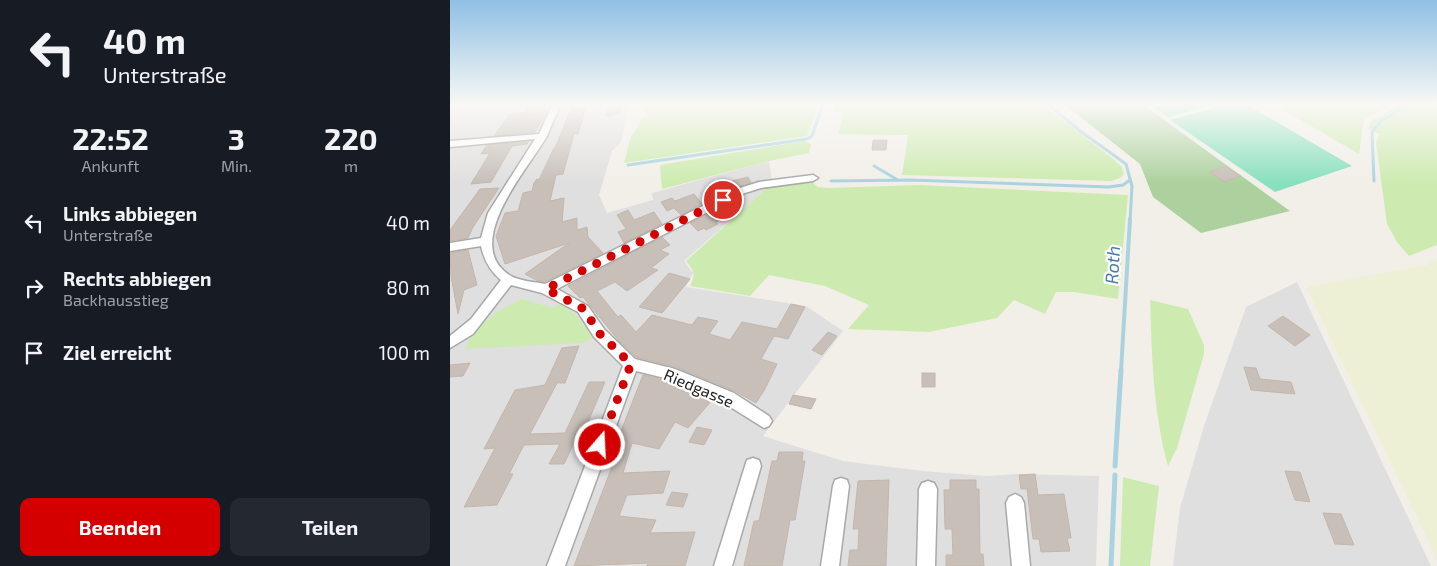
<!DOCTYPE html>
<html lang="de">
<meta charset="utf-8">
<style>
:root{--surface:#171b24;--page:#242831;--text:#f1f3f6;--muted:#9ea1a6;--accent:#d40000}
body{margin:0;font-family:"Exo 2",sans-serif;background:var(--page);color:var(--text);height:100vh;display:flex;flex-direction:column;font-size:19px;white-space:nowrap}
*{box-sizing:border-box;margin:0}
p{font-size:16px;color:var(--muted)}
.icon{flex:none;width:28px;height:28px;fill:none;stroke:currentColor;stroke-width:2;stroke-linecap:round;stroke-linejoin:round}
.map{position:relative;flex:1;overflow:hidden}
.details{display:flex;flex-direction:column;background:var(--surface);width:450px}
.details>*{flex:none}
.hud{background:#171b24;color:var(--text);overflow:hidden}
.pin{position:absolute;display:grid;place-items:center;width:42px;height:42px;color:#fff;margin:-21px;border:2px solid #fff;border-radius:50%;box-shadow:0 1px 5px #0007}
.me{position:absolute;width:55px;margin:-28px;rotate:19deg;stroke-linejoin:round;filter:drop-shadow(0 0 4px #0008)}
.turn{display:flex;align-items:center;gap:18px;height:105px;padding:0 20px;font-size:22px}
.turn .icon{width:65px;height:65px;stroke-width:2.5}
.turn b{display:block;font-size:35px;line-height:42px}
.eta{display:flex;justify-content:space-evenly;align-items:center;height:85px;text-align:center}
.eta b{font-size:30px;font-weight:700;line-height:35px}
.primary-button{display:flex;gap:10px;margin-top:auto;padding:10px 20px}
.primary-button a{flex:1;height:58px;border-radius:10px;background:var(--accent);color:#fff;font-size:20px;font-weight:700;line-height:58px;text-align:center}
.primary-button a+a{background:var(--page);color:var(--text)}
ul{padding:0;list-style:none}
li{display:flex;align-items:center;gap:15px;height:65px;padding:0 20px}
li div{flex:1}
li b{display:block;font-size:19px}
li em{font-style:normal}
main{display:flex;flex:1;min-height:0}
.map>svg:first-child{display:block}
</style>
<main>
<section class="details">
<div class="hud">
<div class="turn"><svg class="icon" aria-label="left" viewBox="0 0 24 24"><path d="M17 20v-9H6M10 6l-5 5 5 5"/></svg><div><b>40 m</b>Unterstraße</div></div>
</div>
<div class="eta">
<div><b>22:52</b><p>Ankunft</p></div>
<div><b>3</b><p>Min.</p></div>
<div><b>220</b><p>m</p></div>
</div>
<ul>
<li><svg class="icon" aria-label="left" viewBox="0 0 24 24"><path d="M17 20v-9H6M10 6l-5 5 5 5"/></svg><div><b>Links abbiegen</b><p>Unterstraße</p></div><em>40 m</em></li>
<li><svg class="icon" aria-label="right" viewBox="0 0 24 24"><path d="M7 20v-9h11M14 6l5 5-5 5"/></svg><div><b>Rechts abbiegen</b><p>Backhausstieg</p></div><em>80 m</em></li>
<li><svg class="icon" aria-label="arrive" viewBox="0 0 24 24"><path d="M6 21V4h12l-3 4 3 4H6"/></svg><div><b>Ziel erreicht</b></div><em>100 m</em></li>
</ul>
<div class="primary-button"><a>Beenden</a><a>Teilen</a></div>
</section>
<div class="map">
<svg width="987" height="566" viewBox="0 0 987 566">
<rect width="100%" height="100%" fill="#f2efe9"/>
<g fill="#e0dfdf">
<path d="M0 104H179L171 142 162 151 149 195 157 213 203 200 202 193 319 161 322 181 316 189 234 261 243 273 236 287 356 306 393 331 313 436 393 461 473 471 537 476 567 474 649 476 646 566H0Z"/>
<path d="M847 282 981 566H723L730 508 754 426 796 307Z"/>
</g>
<path fill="#eef0d5" d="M987 258V559L857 289 860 286 977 265Z"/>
<g fill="#cdebb0">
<path d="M189 104H369L357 136 174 163 180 139 192 118 199 116Z"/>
<path d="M387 104H592L662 158 672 167 674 174 670 178 661 181 452 175 458 135 388 134 394 112H383Z"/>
<path d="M823 104H943L914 119 909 154Z"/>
<path d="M951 104H987V245L959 256 947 242 937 224 926 142 930 134 918 129 921 121Z"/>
<path d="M354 141 361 144 359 153 319 161 212 189 210 165Z"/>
<path d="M361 181 368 187 378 188 469 185 678 195 668 299 623 292H606L595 314 564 300 547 318 479 332 398 329 419 305 375 286 319 275 300 296 240 286C246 274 244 271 236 261L319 186Z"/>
<path d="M72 299 104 308 109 304C126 311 133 323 142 338L134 343 15 349C25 325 49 309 72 299Z"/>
<path d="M700 300 738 309 754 345V354L727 448 718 466C703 412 702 357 700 300Z"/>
<path d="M673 477 709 486 700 566H670Z"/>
</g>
<path fill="#add19e" d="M614 104H692L840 211 751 233 703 197 690 164Z"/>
<g fill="#88e0be">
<path d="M699 104H767L718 117Z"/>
<path d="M778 104H796L902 166 825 192 720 120Z"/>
</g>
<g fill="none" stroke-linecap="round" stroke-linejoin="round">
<g stroke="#aad3df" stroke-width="3">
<path d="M598 104 630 131 676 164 682 186 680 221"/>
<path d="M178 165 357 139 362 136 373 104"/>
<path d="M424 166 448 180"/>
<path d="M381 181 461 180 659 187 673 185 680 180"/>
<path d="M924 181 922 132 930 122 958 104"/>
</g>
<path stroke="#aad3df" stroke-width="4" d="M671 371 680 219"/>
<g stroke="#aad3df" stroke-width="5">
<path d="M665 466 671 370"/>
<path d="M661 566 665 475"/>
</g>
</g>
<g fill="#c7bfb8" stroke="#c4b6ab">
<path d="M75 104H93L97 112 85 132 44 136 60 114 78 112Z"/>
<path d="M160 104H173L169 114 155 116Z"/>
<path d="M136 107 128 134H124L113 174 106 175 100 201 114 198 112 222 127 218V230L137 227 138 237 153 253 95 282 88 281 75 274 119 243 55 264 46 236 55 213 68 211 73 193 82 191 84 183 87 179 89 180 103 150 106 146 121 109Z"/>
<path d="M423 140H437L436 150H422Z"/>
<path d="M79 141 77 144 62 146 41 182 21 184 40 153 31 154 37 145Z"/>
<path d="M776 166 781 170 791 176 774 182 760 172Z"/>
<path d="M298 177 301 183 282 190 278 182Z"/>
<path d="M49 188 23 227 18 238 0 241V230L30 189Z"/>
<path d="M244 194 252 204 231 215 224 208 217 211 211 202 222 198 225 201Z"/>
<path d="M178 210 184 220 204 212 212 224 174 243 168 232 176 229 167 215Z"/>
<path d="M262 212 271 220 266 222 268 224 256 230 254 228 248 231 240 223Z"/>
<path d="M212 237 220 245 210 250 219 254 201 268 208 270 177 291 165 282 147 291 168 317 171 315 186 332 202 315 242 325 248 317 268 321 259 334 280 340 292 322 327 329 341 304 355 307 338 339 324 336 311 359 327 364 315 389 306 403 285 391 226 367 186 357 169 341 133 297 130 298 118 286Z"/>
<path d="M18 250 27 285 14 290 8 314 1 276 0 253Z"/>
<path d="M219 273 240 279 212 313 189 307Z"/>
<path d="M833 316 860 335 845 346 818 326Z"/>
<path d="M378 332 387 336 372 355 362 350Z"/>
<path d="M129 346 115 383H107L80 434 115 433 139 382H155L129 443H124L114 464H99L110 444 74 445 59 474H63L47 505 14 507 45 448 34 449 65 390 95 385 112 348Z"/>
<path d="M20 363 13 376 0 377V365Z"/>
<path d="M794 367 806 368 810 379 841 382 845 394 801 390Z"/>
<rect x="472" y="373" width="13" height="14"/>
<path d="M193 375 222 382 262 400 238 428 225 422 209 449 182 443 173 473 220 471 213 493 177 495 169 516 206 520 200 533 245 532 235 566H197L198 563 124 566 165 459H163L173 426Z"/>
<path d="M343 395 366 399 361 409 339 404Z"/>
<path d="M247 427 262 430 254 445 239 442Z"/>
<path d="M329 452H353L352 461H355L345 520H340L332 566H294L304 521H309L322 461H327Z"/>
<path d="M835 471 850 472 860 502 845 500Z"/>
<path d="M585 474 588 495 614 494 621 538H617L620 551 591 552 589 539H583L577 489H571L569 475Z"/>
<path d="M439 480 436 566H398L400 550H408L409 529H403L408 481Z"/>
<path d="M500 480H526V489H529L530 554H533L534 566H496V555H503L502 529H495L494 490H500Z"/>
<path d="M222 492 238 494 233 507 216 505Z"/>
<path d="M873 513 891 514 904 545 885 544Z"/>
</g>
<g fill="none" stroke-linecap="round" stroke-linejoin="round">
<g stroke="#a9a9a9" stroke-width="3">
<g id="minor">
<path d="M100 104H108L109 108C105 117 101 127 97 136 79 168 9 245 61 276 70 281 85 282 95 284L287 189 309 182 363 175 368 178 363 181 311 188 295 193 107 289 138 306 154 329 185 359 225 369 284 393 319 416 322 421 319 426 314 428 274 403 223 380 186 371 115 566H97L173 366 144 337 128 312 92 293 61 285 23 334 0 348V336L21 319 51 280C40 271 34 260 31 246L0 251V243L31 238 38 213 85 139 0 147V141L89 134 101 108Z"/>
<path d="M303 458 309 460 311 466 282 566H264L295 466 297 460Z"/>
<path d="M391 478 397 480 399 486 389 566H371L383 486 385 480Z"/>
<path d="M478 481 484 483 487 489 485 566H467L469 489 472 483Z"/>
<path d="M565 494 571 497 574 503 580 566H562L556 503 559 497Z"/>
</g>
</g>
<use href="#minor" fill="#fff" fill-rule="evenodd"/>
</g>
<linearGradient id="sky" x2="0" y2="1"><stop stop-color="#8fc0e4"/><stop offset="0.57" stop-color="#f9f8f5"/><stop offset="1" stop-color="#f9f8f5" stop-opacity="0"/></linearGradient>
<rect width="987" height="183" fill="url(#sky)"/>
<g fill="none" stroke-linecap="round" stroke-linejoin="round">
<path stroke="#d40000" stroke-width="9" stroke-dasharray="0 16.2" d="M150 445 181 364 149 333 134 309 96 289 273 200"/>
</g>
<g text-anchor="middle" stroke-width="4.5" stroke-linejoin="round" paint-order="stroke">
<g font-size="16" fill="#222" stroke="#fff">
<text transform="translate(249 388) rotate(23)" y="6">Riedgasse</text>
</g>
<g font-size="18" font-style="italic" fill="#4a7aab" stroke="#fff">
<text transform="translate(663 265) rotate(-87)" y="6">Roth</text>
</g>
</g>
</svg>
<div class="pin" style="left:273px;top:200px;background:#d93025"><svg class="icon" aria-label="arrive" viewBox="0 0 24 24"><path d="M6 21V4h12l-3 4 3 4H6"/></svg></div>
<svg class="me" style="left:150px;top:445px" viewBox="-20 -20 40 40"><circle r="17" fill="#d40000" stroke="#fff" stroke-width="3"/><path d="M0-11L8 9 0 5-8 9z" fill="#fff"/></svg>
</div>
</main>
